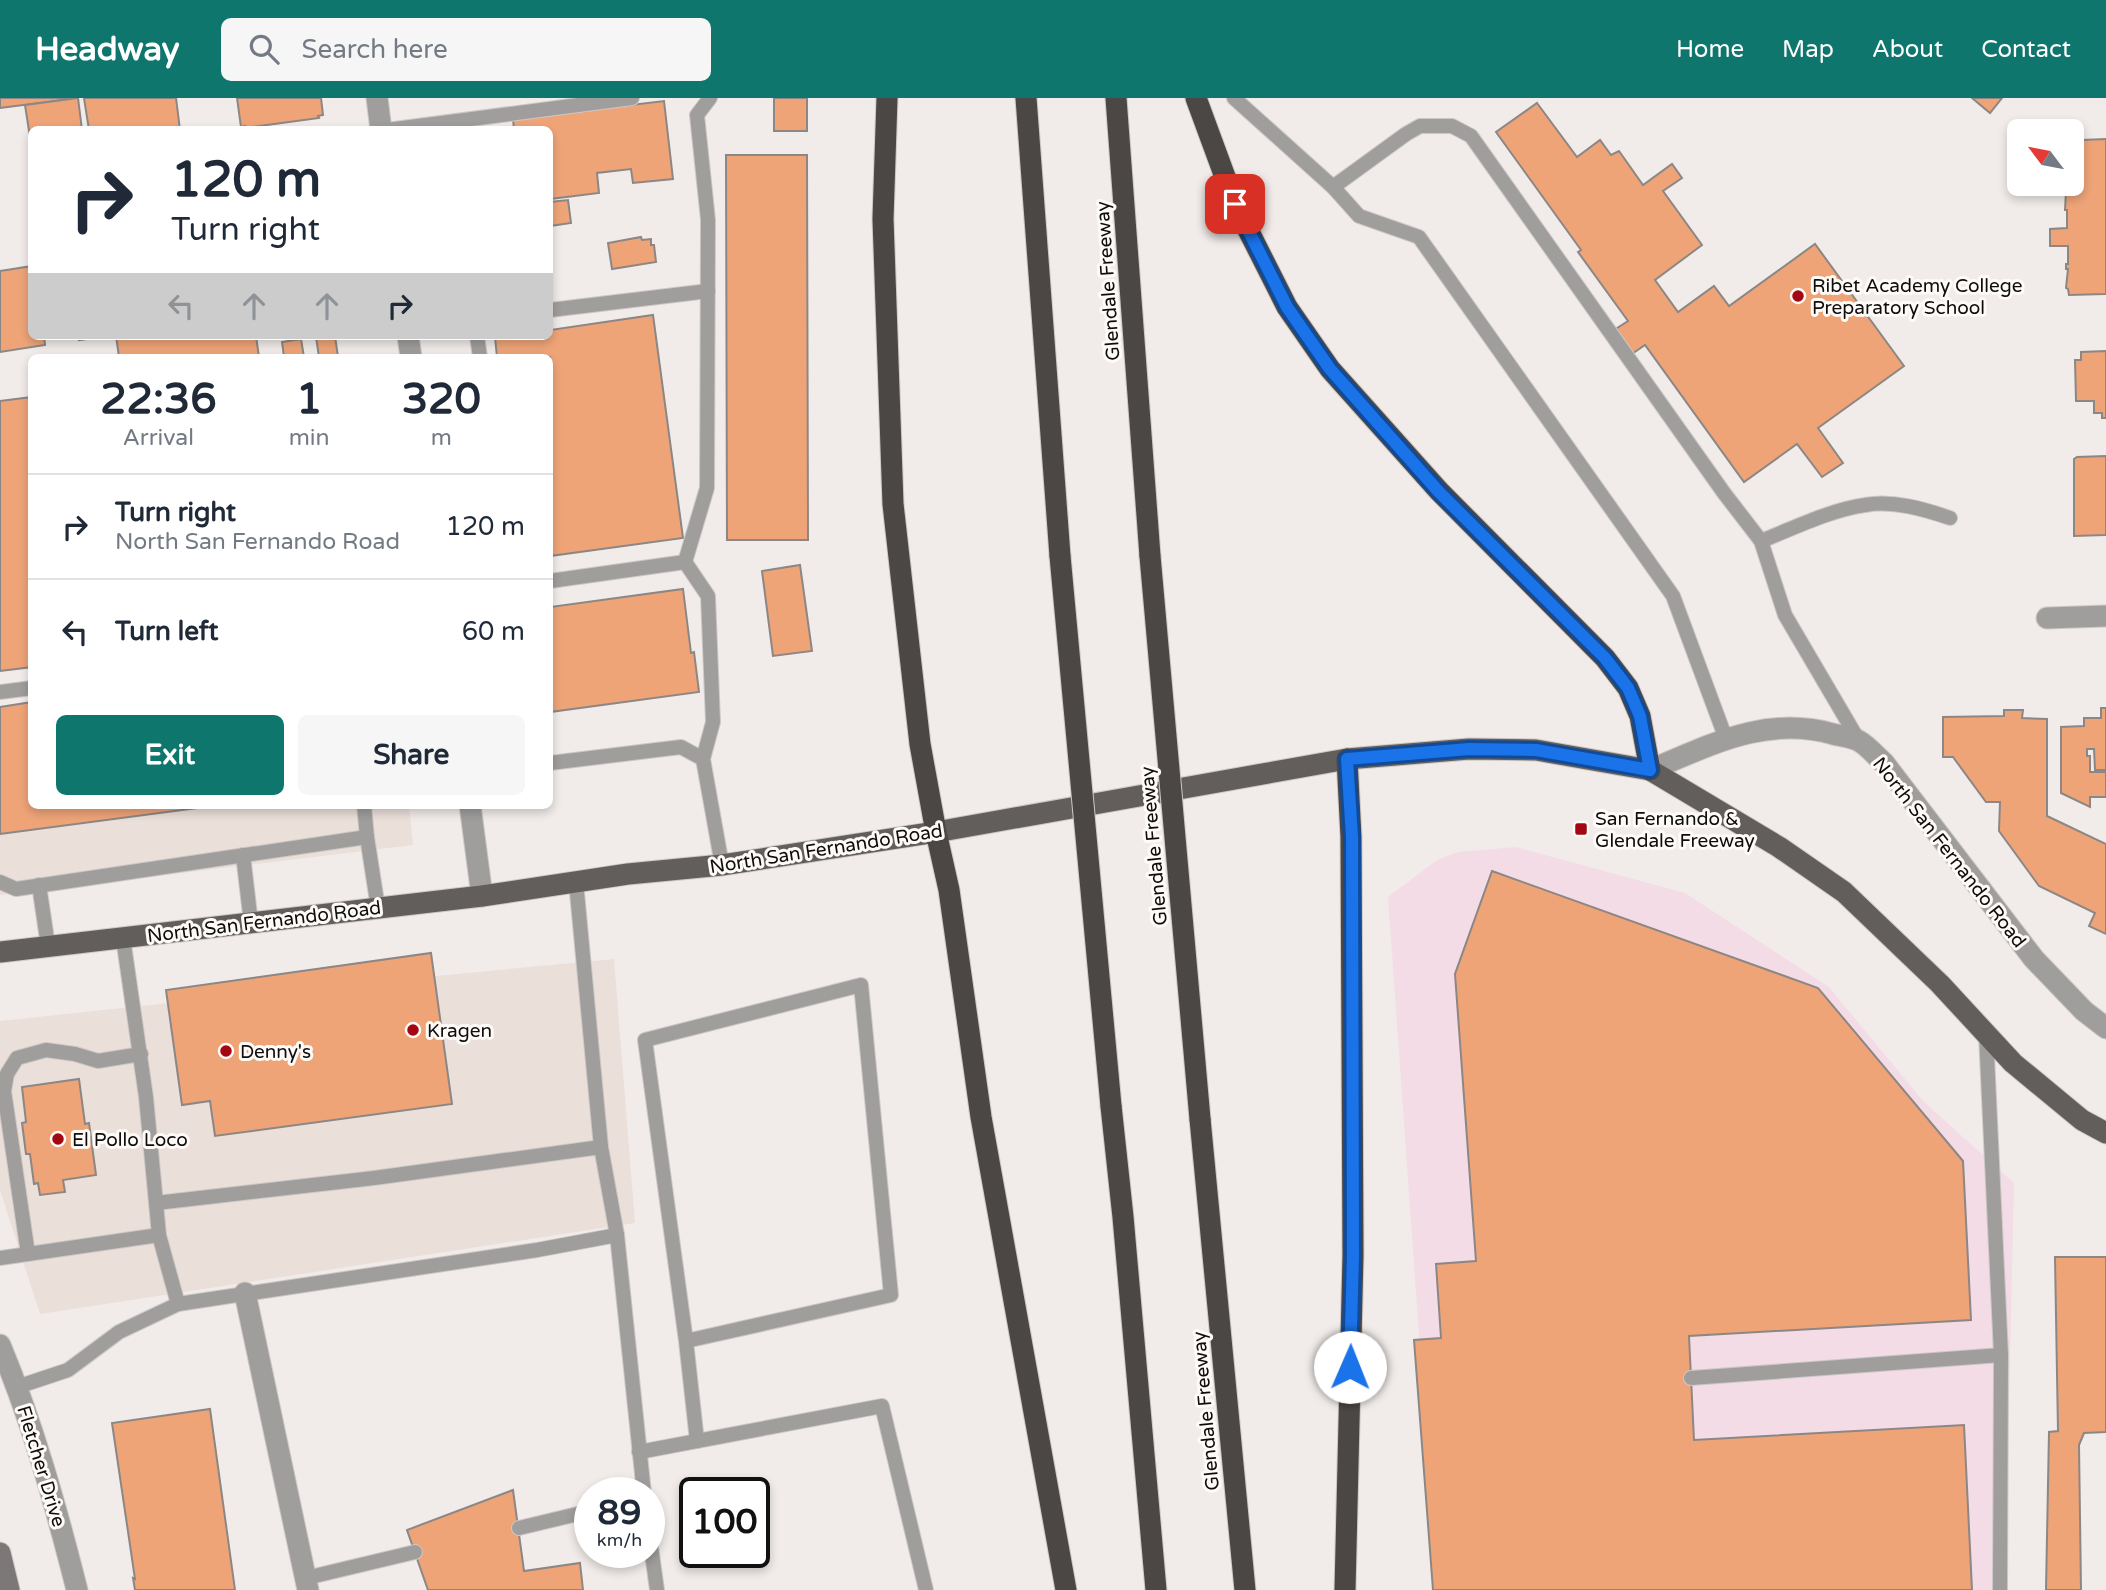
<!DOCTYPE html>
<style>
:root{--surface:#fff;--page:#f6f6f7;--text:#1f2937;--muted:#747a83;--line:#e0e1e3;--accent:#0f766e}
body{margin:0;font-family:"Varela Round",sans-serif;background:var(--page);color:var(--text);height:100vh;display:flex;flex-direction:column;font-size:26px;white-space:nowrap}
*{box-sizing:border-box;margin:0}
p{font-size:23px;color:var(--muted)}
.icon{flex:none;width:38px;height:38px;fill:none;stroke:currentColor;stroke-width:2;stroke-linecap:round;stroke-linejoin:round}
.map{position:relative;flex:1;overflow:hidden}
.drawer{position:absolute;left:28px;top:256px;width:525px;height:455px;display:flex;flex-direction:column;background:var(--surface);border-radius:10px;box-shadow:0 4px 10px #0003}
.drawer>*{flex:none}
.banner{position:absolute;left:28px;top:28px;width:525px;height:214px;border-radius:10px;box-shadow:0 4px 10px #0003;background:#fff;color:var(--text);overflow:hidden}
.needle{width:46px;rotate:302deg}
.fabs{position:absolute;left:2007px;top:21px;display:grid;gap:14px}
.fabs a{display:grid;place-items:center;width:77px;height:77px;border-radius:10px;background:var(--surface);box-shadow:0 4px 10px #0003;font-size:35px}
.speed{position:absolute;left:574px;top:1379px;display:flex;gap:14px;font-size:35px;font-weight:700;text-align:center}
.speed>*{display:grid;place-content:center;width:91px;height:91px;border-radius:50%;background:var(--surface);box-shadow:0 4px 10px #0003;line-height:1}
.speed small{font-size:18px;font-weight:400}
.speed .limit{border:4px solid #111;border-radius:10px;background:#fff;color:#111}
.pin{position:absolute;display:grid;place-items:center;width:60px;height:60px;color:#fff;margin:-30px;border-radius:14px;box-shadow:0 4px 10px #0006}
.me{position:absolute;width:77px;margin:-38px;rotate:1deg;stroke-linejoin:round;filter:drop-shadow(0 0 5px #0008)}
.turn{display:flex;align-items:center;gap:24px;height:147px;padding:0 28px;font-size:32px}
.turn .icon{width:91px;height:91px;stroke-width:2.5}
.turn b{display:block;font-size:49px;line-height:60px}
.lanes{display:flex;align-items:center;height:66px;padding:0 28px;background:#0003;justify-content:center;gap:35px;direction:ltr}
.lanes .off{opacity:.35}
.eta{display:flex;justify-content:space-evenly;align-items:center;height:119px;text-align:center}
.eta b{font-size:42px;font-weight:800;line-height:49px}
.primary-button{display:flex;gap:14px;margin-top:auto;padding:14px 28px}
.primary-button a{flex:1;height:80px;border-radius:10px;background:var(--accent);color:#fff;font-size:28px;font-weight:800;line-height:80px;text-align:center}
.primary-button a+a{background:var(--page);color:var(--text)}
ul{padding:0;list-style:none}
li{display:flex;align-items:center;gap:21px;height:105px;padding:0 28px;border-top:2px solid var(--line)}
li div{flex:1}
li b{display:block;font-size:26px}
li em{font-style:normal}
header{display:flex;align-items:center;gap:42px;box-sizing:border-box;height:98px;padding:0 35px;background:var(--accent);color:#fff}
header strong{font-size:33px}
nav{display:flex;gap:38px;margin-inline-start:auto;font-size:24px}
.search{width:490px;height:63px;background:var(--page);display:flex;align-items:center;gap:18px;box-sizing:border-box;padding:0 24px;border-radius:10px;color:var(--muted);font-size:26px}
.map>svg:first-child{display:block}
</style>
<header>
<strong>Headway</strong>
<div class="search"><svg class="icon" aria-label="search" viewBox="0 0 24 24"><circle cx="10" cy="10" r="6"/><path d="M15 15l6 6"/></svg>Search here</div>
<nav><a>Home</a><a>Map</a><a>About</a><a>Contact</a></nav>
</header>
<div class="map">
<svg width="2106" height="1492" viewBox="0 0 2106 1492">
<rect width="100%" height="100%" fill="#f1ecea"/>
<g fill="#ebdfd9">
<path d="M0 613 32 707H409L413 747 0 797Z"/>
<path d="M614 861 635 1125 40 1216 0 1092V923L310 890Z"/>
</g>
<path fill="#f4dce6" d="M1516 749 1685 795 1829 889 1923 1003 2014 1085 2005 1492H1437L1388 799 1437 762 1458 754Z"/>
<g fill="#efa478" stroke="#8c8785" stroke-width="2">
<path d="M0 0H78L0 10Z"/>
<path d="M78 0 82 32H32V52L25 7Z"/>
<path d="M84 0H176L180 32H89Z"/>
<path d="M237 0H321L323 17 318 18 319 20 245 30V28L241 29Z"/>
<rect x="774" y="0" width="33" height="33"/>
<path d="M1972 0H2002L1990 15Z"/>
<path d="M664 3 673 81 633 85 631 71 597 75 599 95 550 101V32H514L513 21Z"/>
<path d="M1537 5 1577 59 1600 42 1611 57 1619 53 1643 87 1672 66 1682 80 1663 93 1702 147 1655 182 1678 214 1714 188 1729 208 1815 146 1904 268 1818 330 1843 365 1822 379 1797 346 1744 384 1645 247 1632 256 1614 232 1628 223 1578 154 1581 152 1496 34Z"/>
<path d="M2072 34H2082V42L2106 41V196L2069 197 2068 191 2066 190 2068 171H2066V166H2068V148H2050V131L2067 130V112H2065L2066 93H2064V88L2072 86Z"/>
<path d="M726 57H807L808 442H727Z"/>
<path d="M568 102 571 125 550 128V104Z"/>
<path d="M641 139 642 142 651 141V147H654L656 164 612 171 608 145Z"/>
<path d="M32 168V238H44L45 247 0 254V173Z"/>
<path d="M653 217 683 440 550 458V259H497L495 239 550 238V232Z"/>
<path d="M79 238H110L79 242Z"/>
<path d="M116 238H256L259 259H119Z"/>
<path d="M335 238 338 259H319L316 239Z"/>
<path d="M301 241 304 259H284L282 244Z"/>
<path d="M2106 253V320H2102V315H2094V303H2076L2075 262H2081V254Z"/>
<path d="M32 299V569L0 573V303Z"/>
<path d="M2106 358V437L2074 438V361L2077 359Z"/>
<path d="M800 467 812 553 773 558 762 473Z"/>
<path d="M683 491 691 555 694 554 699 594 550 614V509Z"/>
<path d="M32 604V707H220L0 736V609Z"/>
<path d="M2101 610H2106V672H2095L2094 651H2087V658H2090V674H2106V699H2090V709L2061 695V629L2084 628V620H2101Z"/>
<path d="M2004 612H2023L2022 620 2047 621V718L2106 746V836L2089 828 2095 815 2039 788 1999 733 2000 704H1986L1953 659H1943V619L2004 618Z"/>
<path d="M1492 773 1818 890 1963 1063 1971 1222 1689 1238 1694 1342 1964 1327 1972 1492H1433L1414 1242 1441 1240 1436 1166 1476 1163 1455 876Z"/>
<path d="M431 855 452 1006 215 1038 210 1003 182 1007 166 892Z"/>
<path d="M79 981 85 1026 89 1025 96 1077 63 1082 65 1094 40 1097 38 1085 34 1086 30 1056H26L22 1025 26 1024 22 989Z"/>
<path d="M2055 1159H2106V1334L2084 1335 2079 1347 2081 1492H2046L2049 1334 2058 1333Z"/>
<path d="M210 1311 235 1492H135L133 1480 135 1481 112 1325Z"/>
<path d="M513 1392 524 1473 580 1465 583 1492H428L407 1432Z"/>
</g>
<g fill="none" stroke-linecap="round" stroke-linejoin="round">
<g stroke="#cdc8c6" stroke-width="16">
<g id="lane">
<path d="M1234 0 1333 89 1359 118 1419 139 1673 498 1726 641"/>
<path d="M387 32 632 0"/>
<path d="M1333 89 1406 36 1420 28H1452L1471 38 1724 395 1761 443 1785 517 1859 643"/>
<path d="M550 212 708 193"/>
<path d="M477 238 480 259"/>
<path d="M1761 443C1794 430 1830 412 1865 407 1893 402 1924 411 1950 420"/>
<path d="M685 464 707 390 708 122 697 17 710 0"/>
<path d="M550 483 685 464 708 498 713 624 703 661 722 767"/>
<path d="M0 594 32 590"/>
<path d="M550 665 681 649 703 661"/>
<path d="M367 739 378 810"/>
<path d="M243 757 251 825"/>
<path d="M0 784 16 791 367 739 364 707"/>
<path d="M576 784 601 1049"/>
<path d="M39 787 48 848"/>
<path d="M123 840 146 999 159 1137"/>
<path d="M1986 936 2001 1257 2000 1492"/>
<path d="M156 1105 374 1080 601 1049 617 1137"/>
<path d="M28 1156 4 993 7 976 17 960 46 952 75 956 98 963 141 956"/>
<path d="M0 1160 159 1137 178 1206"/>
<path d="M686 1243 891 1197 861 887 645 942 686 1243 697 1343"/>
<path d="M1691 1280 2001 1257"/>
<path d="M17 1289 68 1272 119 1234 178 1206 537 1152 617 1137 644 1395"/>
<path d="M639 1354 882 1308 926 1492"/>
<path d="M519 1430 590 1413"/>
<path d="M649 1434 657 1492"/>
<path d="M306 1480 415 1454"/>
</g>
</g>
<g stroke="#cdc8c6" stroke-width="23">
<g id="street">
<path d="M377 0 381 32"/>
<path d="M408 238 411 259"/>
<path d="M2047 520 2106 518"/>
<path d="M1650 672C1711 647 1765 617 1833 636 1841 638 1852 639 1859 643 1868 648 1876 658 1884 665L2034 861 2084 913 2106 930"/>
<path d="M470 707 482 798"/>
<path d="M245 1195 308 1492"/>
<path d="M0 1247C33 1326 56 1409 77 1492"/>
</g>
</g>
<g stroke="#cdc8c6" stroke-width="23">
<path id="secondary" d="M0 1455 9 1492"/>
</g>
<g stroke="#cdc8c6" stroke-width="23">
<path id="primary" d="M0 854 482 798 628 776 722 767 936 734 1347 661 1469 651 1536 652 1650 672 1779 749 1844 794 1940 886 2013 965 2082 1022 2106 1035"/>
</g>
<g stroke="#cdc8c6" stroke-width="23">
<g id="highway">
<path d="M887 0 883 121 893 406 920 646 936 734 949 792 981 1019 1066 1492"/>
<path d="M1026 0 1060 458"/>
<path d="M1116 0 1150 458"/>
<path d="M1196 0 1235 106 1287 209 1330 271 1439 393 1605 560 1628 590 1640 618 1650 672"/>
<path d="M1111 1008 1123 1119 1156 1492"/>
<path d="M1200 1021 1245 1492"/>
<path d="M1345 1492 1353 1157 1351 739 1347 661"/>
</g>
</g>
<use href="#lane" stroke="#a09e9d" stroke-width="14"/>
<use href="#street" stroke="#a09e9d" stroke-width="21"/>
<use href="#secondary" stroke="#7b7877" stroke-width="21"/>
<use href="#primary" stroke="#615e5c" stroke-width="21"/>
<use href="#highway" stroke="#4b4745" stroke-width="21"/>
<g stroke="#cdc8c6" stroke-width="23" stroke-linecap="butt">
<g id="highway-bridge">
<path d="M1060 458 1111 1008"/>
<path d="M1150 458 1200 1021"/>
</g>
</g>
<use href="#highway-bridge" stroke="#4b4745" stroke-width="21"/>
</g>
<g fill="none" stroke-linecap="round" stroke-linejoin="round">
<g stroke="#114b97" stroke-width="18">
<path id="route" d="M1235 106 1287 209 1330 271 1439 394 1605 560 1628 590 1640 618 1650 672 1536 652 1469 651 1347 661 1352 739 1353 1157 1350 1269"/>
</g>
<use href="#route" stroke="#1a73e8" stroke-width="12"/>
</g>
<g fill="#a20712" stroke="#fefaf7" stroke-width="2.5">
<circle cx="1798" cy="198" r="7"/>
<rect x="1574" y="724" width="14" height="14" rx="3.5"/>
<circle cx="413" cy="932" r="7"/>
<circle cx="226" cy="953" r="7"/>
<circle cx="58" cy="1041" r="7"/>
</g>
<g text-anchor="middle" stroke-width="6" stroke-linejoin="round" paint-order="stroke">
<g font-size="19" fill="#0e0d0c" stroke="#fefaf7">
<text transform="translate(1107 183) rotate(-94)" y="7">Glendale Freeway</text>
<text transform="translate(1153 748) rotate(-95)" y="7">Glendale Freeway</text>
<text transform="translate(826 750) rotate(-9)" y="7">North San Fernando Road</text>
<text transform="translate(1950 754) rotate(52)" y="7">North San Fernando Road</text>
<text transform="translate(264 823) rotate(-7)" y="7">North San Fernando Road</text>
<text transform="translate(1205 1313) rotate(-95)" y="7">Glendale Freeway</text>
<text transform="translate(42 1368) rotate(73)" y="7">Fletcher Drive</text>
</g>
<g font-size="19" fill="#0e0d0c" stroke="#fefaf7" text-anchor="start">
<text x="1812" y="194">Ribet Academy College<tspan x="1812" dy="22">Preparatory School</tspan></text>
<text x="1595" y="727">San Fernando &amp;<tspan x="1595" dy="22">Glendale Freeway</tspan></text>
<text x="427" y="939">Kragen</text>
<text x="240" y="960">Denny's</text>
<text x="72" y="1048">El Pollo Loco</text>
</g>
</g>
</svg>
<div class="fabs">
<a><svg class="needle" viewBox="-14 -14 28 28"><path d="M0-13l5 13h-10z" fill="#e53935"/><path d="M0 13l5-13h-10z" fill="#747a83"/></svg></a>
</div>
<div class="speed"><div>89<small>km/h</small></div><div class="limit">100</div></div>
<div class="pin" style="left:1235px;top:106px;background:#d93025"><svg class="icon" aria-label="arrive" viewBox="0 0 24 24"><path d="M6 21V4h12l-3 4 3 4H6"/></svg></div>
<svg class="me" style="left:1350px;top:1269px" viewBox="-20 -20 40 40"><circle r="19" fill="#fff"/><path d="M0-13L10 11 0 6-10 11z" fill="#1a73e8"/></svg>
<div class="banner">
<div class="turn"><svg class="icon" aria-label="right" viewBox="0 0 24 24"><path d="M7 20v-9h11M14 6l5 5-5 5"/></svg><div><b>120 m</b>Turn right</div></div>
<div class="lanes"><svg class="icon off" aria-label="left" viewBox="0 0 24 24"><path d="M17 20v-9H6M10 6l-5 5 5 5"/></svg><svg class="icon off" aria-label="ahead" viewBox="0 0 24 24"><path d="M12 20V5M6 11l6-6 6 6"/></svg><svg class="icon off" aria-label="ahead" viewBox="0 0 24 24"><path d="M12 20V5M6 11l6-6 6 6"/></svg><svg class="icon" aria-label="right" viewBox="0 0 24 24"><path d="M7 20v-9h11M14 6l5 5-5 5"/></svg></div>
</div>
<section class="drawer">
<div class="eta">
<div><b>22:36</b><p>Arrival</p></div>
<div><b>1</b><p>min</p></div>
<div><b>320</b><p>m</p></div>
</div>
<ul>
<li><svg class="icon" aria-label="right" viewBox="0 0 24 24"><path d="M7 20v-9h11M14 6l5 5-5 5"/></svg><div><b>Turn right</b><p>North San Fernando Road</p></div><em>120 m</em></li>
<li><svg class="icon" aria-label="left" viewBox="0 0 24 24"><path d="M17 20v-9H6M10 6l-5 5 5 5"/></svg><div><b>Turn left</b></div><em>60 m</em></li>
</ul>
<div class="primary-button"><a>Exit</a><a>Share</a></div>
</section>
</div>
